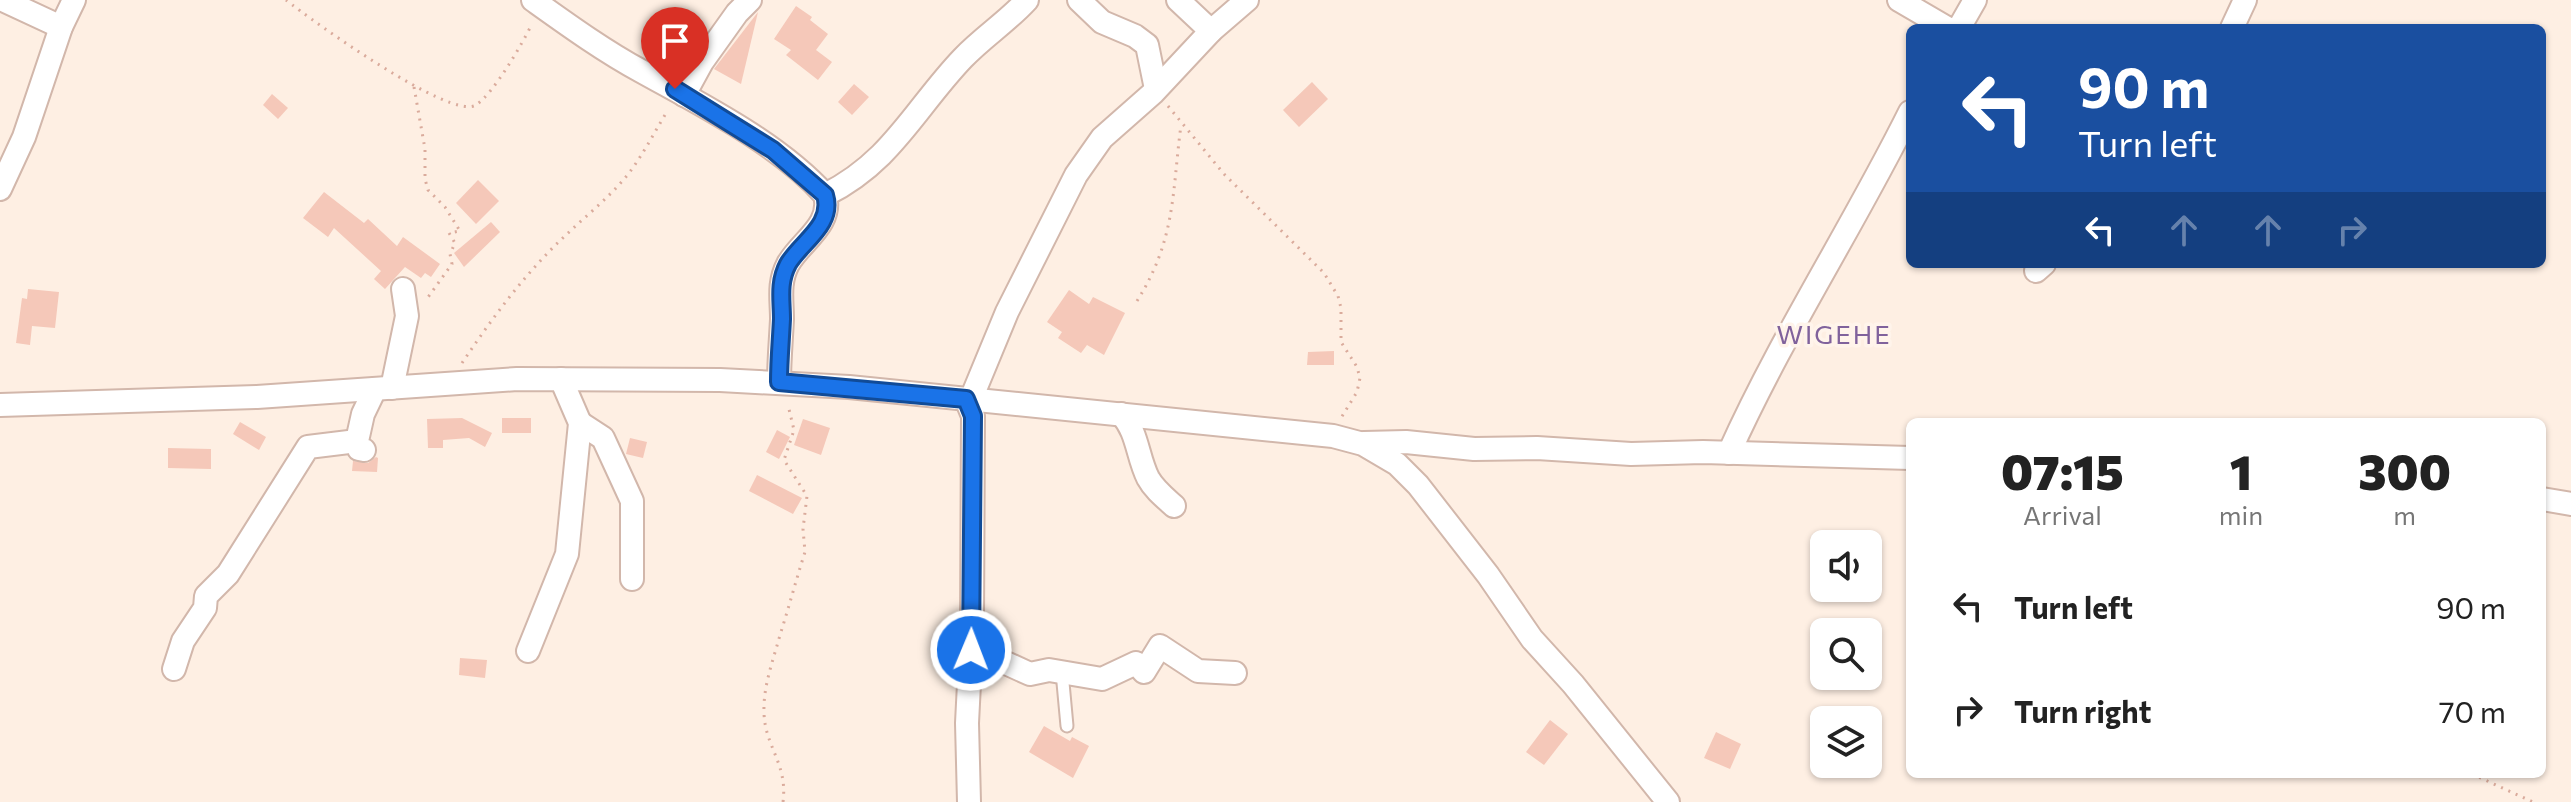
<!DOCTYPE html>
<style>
:root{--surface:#fff;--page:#f6f6f6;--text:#222;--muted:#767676}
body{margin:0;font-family:Commissioner,sans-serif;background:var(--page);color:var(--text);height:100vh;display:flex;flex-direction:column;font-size:30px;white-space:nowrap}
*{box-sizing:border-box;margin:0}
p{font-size:26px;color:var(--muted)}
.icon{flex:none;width:44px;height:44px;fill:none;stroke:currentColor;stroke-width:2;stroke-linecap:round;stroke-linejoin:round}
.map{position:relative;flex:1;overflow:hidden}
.details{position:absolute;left:1906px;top:418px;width:640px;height:360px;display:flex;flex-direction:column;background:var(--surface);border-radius:12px;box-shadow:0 2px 6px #0004}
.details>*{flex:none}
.guide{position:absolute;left:1906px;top:24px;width:640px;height:244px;border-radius:12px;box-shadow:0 2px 6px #0004;background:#1a4fa0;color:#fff;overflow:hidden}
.tools{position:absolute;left:1810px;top:530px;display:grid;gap:16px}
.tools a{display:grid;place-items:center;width:72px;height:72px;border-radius:12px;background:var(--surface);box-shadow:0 2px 6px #0004;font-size:40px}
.pin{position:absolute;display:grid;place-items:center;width:68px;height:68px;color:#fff;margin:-82px -34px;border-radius:50% 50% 50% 0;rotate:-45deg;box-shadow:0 0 8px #0007}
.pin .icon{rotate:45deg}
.me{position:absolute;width:88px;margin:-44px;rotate:1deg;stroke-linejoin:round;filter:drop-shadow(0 0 6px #0008)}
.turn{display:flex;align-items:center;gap:28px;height:168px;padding:0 40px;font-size:36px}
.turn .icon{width:104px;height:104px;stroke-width:2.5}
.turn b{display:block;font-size:56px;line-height:68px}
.lanes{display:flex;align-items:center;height:76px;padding:0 40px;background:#0003;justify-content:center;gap:40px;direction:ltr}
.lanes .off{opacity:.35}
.eta{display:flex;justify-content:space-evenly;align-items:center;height:136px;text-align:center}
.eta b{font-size:48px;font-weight:800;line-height:56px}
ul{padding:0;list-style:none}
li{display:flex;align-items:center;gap:24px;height:104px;padding:0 40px}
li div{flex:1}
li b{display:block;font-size:30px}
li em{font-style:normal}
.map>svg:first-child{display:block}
</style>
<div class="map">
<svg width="2571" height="802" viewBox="0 0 2571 802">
<rect width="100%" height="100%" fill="#feefe3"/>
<g fill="#f5c8b9">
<path d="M796 6 812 17 810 20 828 34 816 50 832 62 818 80 786 55 791 50 774 39Z"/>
<path d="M758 12 741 84 714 69Z"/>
<path d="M1312 82 1328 99 1299 127 1283 110Z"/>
<path d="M854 84 869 97 852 115 838 102Z"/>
<path d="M272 94 288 108 278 119 263 105Z"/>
<path d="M478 180 499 201 476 224 456 203Z"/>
<path d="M324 192 364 223 368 219 397 246 403 237 440 264 431 277 425 273 421 278 405 267 385 289 374 279 381 271 334 228 328 237 303 218Z"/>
<path d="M491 222 500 232 464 267 454 253Z"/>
<path d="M28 289 59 292 55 328 32 326 30 345 16 343 22 298 27 299Z"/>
<path d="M1069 290 1089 304 1093 297 1125 313 1104 355 1087 345 1081 353 1058 338 1062 332 1047 322Z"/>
<path d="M1334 351V365H1307L1308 352Z"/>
<path d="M462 418 492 433 485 447 469 438 443 440V448H428L427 419Z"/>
<rect x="502" y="418" width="29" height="15"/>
<path d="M803 419 830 428 821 455 794 445Z"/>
<path d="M240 422 266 437 259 450 233 434Z"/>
<path d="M777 430 790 437 779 459 766 452Z"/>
<path d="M630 438 647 442 643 458 626 454Z"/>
<path d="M168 448 211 449V469L168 468Z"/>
<path d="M376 457 378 458 377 472 352 471 353 461 368 463Z"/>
<path d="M757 475 802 498 793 514 749 491Z"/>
<path d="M460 658 487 660 485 678 459 675Z"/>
<path d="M1550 720 1568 734 1544 765 1526 752Z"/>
<path d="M1044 726 1070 741 1072 737 1089 746 1073 778 1029 752Z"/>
<path d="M1716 732 1741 744 1730 769 1704 758Z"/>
</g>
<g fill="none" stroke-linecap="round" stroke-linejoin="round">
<g stroke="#d2b7ab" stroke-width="15">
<path id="lane" d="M1062 672 1067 726"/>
</g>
<g stroke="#d2b7ab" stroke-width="26">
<g id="street">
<path d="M3 0 61 27"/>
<path d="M533 0C568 25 604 51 641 71 702 105 778 143 825 195 833 225 801 241 788 264 778 283 782 300 782 319 781 340 779 361 779 382"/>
<path d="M1079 0 1102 22 1135 36 1147 45 1156 89"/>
<path d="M1178 0 1211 31"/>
<path d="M1899 0 1947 28"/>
<path d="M1959 28 1975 0"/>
<path d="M2232 28 2245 0"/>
<path d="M684 95 702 62 737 13 750 0"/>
<path d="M0 189 24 137 61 27 74 0"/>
<path d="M825 195C892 162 915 108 963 58 983 37 1008 21 1027 0"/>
<path d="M2036 271 2044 264"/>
<path d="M392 388 407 316 403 289"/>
<path d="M966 399 973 416 972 624 967 723 969 802"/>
<path d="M971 399 1007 312 1076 175 1102 138 1153 93 1211 31 1247 0"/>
<path d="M0 405 257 397 517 379 720 380 849 387 1333 436 1363 444 1397 464 1418 485 1488 575 1532 639 1573 684 1668 802"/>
<path d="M1121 414C1138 432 1137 456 1148 478 1154 489 1164 497 1174 506"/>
<path d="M580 423 603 438 632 501V579"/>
<path d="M1364 443 1406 442 1474 449 1537 448 1631 454 1703 452 1910 458"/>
<path d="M364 450 359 449 357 441 363 414 375 389"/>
<path d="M1729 453C1782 335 1853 227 1910 112"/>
<path d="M2542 499 2571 504"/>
<path d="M528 651 567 554 580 423 561 379"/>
<path d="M174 669 183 641 205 608 206 596 228 574 308 447 357 441"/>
<path d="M970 676 986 654 1030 674 1049 670 1102 679 1136 663 1144 672 1160 646 1198 671 1235 673"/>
</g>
</g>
<g stroke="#daab9c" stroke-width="3" stroke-dasharray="2 6" stroke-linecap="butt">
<path d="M286 0C311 20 451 121 476 105 494 93 522 44 532 24"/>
<path d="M414 87 425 149V179L428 190 445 207 460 231 449 233 455 243 450 254 452 264 426 300"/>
<path d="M1168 106 1224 174 1324 273 1338 296 1341 308V342L1357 367 1360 378 1357 392 1341 418"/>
<path d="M1137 301C1176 239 1172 193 1181 125"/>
<path d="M462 363C493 317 526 272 567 234 588 214 611 196 629 173 644 153 655 131 668 110"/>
<path d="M2472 774 2533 802"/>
<path d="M783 802C788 764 765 747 764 713 763 686 773 661 780 635 789 607 796 580 805 552L803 529 807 496 784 460 794 430 788 405"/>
</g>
<use href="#lane" stroke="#fff" stroke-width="11"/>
<use href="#street" stroke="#fff" stroke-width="22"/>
</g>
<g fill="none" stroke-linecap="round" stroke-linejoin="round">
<g stroke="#114b97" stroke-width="20">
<path id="route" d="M675 89 773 150 825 195C834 225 801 242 788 264 778 283 782 300 782 319 781 340 779 361 779 382L966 399 973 416 971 650"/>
</g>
<use href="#route" stroke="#1a73e8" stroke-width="14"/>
</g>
<g text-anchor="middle" stroke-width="7" stroke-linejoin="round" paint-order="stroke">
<g font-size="26" letter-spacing="2" fill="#80629c" stroke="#fff4eb">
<text x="1834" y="344">WIGEHE</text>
</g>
</g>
</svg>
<div class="tools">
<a><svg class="icon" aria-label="sound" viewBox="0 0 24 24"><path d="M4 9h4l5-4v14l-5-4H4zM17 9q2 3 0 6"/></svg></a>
<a><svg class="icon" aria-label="search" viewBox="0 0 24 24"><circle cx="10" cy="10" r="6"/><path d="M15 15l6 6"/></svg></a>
<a><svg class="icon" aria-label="layers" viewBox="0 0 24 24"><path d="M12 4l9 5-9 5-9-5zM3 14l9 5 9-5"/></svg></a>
</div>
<div class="pin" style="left:675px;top:89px;background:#d93025"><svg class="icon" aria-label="arrive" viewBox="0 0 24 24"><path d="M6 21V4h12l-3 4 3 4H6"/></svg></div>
<svg class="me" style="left:971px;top:650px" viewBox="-20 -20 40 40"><circle r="17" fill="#1a73e8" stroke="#fff" stroke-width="3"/><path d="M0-11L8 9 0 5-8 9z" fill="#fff"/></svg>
<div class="guide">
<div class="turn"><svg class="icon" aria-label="left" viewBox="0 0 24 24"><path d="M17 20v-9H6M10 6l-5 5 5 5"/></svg><div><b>90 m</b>Turn left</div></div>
<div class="lanes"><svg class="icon" aria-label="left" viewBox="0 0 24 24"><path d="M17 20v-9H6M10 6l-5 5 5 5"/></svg><svg class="icon off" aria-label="ahead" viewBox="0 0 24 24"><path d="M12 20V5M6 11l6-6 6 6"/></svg><svg class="icon off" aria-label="ahead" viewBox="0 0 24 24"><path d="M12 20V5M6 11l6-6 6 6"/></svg><svg class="icon off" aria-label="right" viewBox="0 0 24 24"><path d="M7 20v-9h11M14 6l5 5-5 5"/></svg></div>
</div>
<section class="details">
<div class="eta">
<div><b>07:15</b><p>Arrival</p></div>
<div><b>1</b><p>min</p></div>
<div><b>300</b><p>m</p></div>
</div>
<ul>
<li><svg class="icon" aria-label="left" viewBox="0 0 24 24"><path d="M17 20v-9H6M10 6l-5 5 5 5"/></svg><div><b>Turn left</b></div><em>90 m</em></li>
<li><svg class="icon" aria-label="right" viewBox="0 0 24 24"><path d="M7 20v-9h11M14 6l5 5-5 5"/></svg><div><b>Turn right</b></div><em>70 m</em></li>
</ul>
</section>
</div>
